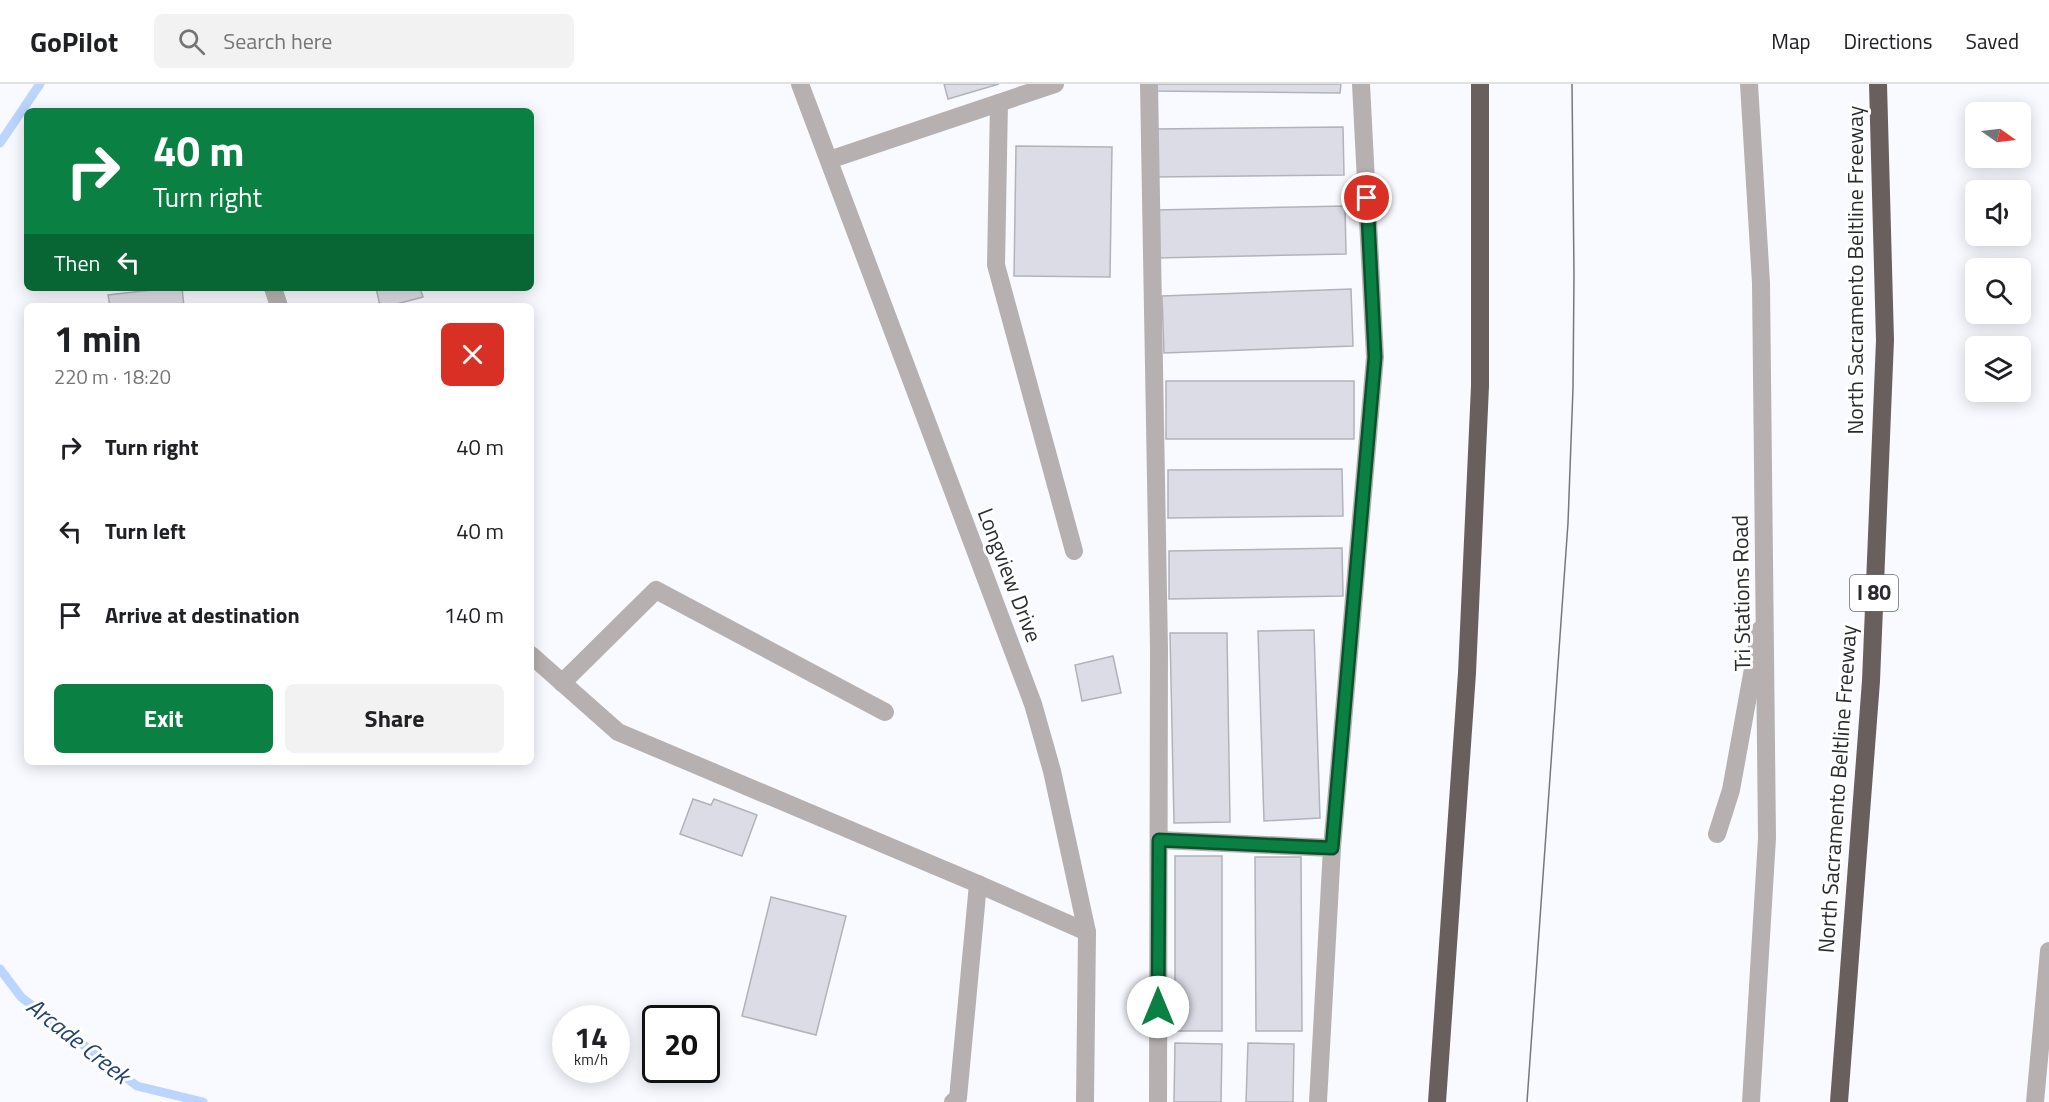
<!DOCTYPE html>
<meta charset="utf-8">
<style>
:root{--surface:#fff;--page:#f2f2f2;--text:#202124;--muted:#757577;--line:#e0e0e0;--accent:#0b8043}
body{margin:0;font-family:"Titillium Web",sans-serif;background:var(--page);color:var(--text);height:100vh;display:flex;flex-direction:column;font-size:22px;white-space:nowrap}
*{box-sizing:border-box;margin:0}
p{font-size:20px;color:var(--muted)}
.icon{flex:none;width:33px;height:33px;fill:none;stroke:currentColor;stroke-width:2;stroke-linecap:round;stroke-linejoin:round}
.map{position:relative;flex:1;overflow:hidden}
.panel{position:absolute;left:24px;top:219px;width:510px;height:462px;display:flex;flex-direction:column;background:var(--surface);border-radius:9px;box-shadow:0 3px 15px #0003}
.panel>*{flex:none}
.guide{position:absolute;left:24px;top:24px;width:510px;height:183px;border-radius:9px;box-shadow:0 3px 15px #0003;background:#0b8043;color:#fff;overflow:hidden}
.needle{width:39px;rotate:104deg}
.buttons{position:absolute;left:1965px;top:18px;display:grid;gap:12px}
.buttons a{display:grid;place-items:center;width:66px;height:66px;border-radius:9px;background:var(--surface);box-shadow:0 3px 15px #0003;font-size:30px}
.speed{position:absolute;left:552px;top:921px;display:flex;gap:12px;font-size:30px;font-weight:700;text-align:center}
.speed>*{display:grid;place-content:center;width:78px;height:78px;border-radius:50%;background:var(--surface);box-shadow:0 3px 15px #0003;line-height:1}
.speed small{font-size:15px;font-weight:400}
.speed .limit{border:3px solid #111;border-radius:9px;background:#fff;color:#111}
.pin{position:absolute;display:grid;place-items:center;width:51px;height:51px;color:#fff;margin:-26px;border:3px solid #fff;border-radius:50%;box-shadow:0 2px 6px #0007}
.me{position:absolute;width:66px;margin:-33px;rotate:0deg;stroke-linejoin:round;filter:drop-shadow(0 0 4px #0008)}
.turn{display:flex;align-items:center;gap:21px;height:126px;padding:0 30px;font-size:27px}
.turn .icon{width:78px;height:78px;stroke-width:2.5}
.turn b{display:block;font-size:42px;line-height:51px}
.then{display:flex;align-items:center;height:57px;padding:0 30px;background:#0003;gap:12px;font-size:22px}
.round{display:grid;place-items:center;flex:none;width:63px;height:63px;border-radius:9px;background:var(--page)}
.summary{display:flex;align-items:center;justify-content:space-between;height:102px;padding:0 30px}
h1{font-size:36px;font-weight:700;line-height:45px}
.cta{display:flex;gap:12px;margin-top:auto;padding:12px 30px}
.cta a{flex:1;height:69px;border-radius:9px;background:var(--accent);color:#fff;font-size:24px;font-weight:700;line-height:69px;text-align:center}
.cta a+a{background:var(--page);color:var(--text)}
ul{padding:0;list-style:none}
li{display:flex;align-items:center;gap:18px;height:84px;padding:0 30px}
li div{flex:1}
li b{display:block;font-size:22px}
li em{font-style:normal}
header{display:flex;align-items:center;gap:36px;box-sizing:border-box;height:84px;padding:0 30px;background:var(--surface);border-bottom:2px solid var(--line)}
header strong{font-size:28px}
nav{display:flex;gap:33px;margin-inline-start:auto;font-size:21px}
.search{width:420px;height:54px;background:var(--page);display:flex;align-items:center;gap:15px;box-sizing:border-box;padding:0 21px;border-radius:9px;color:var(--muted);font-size:22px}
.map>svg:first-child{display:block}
</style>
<header>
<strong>GoPilot</strong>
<div class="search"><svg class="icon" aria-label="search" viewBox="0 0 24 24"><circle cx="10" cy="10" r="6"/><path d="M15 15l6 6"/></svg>Search here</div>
<nav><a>Map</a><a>Directions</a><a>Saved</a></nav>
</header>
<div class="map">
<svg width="2049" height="1018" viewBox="0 0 2049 1018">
<rect width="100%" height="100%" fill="#f9faff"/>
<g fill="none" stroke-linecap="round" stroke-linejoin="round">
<g stroke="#bbd5fe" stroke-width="9">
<path d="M0 59 40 0"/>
<path d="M0 885 21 913 137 1002 203 1018"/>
</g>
</g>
<g fill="#dbdce5" stroke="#b1b3bb" stroke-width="1.5">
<path d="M944 0H999L948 15Z"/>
<path d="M1152 0H1341L1340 9 1152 7Z"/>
<path d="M1343 43 1344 91 1154 93V45Z"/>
<path d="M1016 62 1112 63 1110 193 1014 192Z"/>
<path d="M1345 122 1346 170 1157 174 1156 126Z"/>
<path d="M169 204H182L184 222H110L108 211Z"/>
<path d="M376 204H420L423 213 389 222H380Z"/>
<path d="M1351 205 1353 262 1164 269 1162 212Z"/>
<rect x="1166" y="297" width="188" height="58"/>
<path d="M1342 385 1343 432 1168 434V386Z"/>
<path d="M1342 464 1343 512 1169 515V467Z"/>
<path d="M1314 546 1320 734 1264 737 1258 547Z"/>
<path d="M1170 549H1227L1230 738 1174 739Z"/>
<path d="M1113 572 1121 609 1082 617 1075 581Z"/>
<path d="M693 715 711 721 714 715 757 731 742 772 680 750Z"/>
<rect x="1175" y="772" width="47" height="175"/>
<path d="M1255 773H1301L1302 947H1256Z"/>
<path d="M771 813 846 832 816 951 742 932Z"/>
<path d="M1175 959 1222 960 1221 1018H1174Z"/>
<path d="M1248 959 1294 960 1293 1018H1246Z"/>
</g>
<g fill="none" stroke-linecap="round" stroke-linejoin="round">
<g stroke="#b6b1b0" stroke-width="18">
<path d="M1149 0 1159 565 1158 1018"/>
<path d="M999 19 996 181 1074 467"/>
<path d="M829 76 1055 0"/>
<path d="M273 204 279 222"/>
<path d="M531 571 618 648 978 800 1087 848"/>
<path d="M562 599 656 506 885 628"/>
<path d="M1717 750 1731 706 1760 546"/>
<path d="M1159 756 1332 764"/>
<path d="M953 1018 958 1014 978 800"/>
<path d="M1318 1018 1332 764 1375 273 1361 0"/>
<path d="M2035 1018 2049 867"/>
</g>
<path stroke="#b6b1b0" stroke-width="18" d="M1749 0 1761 199 1767 754 1751 1018"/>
<path stroke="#b6b1b0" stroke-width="18" d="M800 0 1033 620 1052 687 1087 848 1085 1018"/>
<g stroke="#69605e" stroke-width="18">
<path d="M1437 1018 1467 589 1480 302V0"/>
<path d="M1839 1018 1871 597 1885 256 1878 0"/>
</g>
<path stroke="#77787c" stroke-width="1.5" d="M1527 1018 1568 439 1573 304 1574 191 1572 0"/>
</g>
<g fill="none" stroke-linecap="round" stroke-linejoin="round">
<g stroke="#07532c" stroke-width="15">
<path id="route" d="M1158 923 1159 756 1332 764 1375 273 1367 114"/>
</g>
<use href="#route" stroke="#0b8043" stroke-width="10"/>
</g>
<g text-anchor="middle" stroke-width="6" stroke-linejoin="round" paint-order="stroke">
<rect fill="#fff" stroke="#6a6b6d" stroke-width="1.5" x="1850" y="491" width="48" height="36" rx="4.5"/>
<g font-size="21" font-weight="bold" fill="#2a2b2e">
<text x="1874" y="516">I 80</text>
</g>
<g font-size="22" fill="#2a2b2e" stroke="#fff">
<text transform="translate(1855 186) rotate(-90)" y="8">North Sacramento Beltline Freeway</text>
<text transform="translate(1010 491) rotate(69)" y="8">Longview Drive</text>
<text transform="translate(1741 509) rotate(-91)" y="8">Tri Stations Road</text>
<text transform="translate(1837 705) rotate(-86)" y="8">North Sacramento Beltline Freeway</text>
</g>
<g font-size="24" font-style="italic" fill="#224274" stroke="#fff">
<text transform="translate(78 957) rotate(38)" y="8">Arcade Creek</text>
</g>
</g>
</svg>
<div class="buttons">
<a><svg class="needle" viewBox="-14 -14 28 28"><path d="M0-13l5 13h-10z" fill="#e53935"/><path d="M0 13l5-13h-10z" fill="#757577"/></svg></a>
<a><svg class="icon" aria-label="sound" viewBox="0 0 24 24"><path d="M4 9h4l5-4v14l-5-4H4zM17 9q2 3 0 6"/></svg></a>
<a><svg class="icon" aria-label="search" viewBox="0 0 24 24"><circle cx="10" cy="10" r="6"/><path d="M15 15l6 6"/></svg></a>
<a><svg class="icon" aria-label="layers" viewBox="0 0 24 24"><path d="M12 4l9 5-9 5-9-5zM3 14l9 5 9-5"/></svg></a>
</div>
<div class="speed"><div>14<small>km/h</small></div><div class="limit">20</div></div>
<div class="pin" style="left:1367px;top:114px;background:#d93025"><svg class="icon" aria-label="arrive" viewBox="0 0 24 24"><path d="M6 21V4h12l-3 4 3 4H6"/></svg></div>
<svg class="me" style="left:1158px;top:923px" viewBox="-20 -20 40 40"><circle r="19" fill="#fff"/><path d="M0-13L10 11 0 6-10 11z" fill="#0b8043"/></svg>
<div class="guide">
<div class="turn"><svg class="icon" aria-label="right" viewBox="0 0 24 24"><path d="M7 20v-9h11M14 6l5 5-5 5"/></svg><div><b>40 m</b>Turn right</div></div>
<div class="then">Then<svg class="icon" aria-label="left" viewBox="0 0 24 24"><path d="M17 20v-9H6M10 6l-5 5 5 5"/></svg></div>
</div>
<section class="panel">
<div class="summary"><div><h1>1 min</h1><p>220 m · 18:20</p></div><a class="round" style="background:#d93025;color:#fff"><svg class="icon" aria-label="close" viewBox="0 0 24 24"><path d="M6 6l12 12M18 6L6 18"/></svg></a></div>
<ul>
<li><svg class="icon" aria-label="right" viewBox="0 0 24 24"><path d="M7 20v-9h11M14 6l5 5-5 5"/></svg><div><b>Turn right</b></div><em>40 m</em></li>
<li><svg class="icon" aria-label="left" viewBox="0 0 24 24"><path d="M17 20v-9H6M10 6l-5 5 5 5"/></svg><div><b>Turn left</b></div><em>40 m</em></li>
<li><svg class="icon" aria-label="arrive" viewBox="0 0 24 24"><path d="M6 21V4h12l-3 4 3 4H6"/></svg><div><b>Arrive at destination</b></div><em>140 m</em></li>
</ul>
<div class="cta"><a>Exit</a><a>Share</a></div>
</section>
</div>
